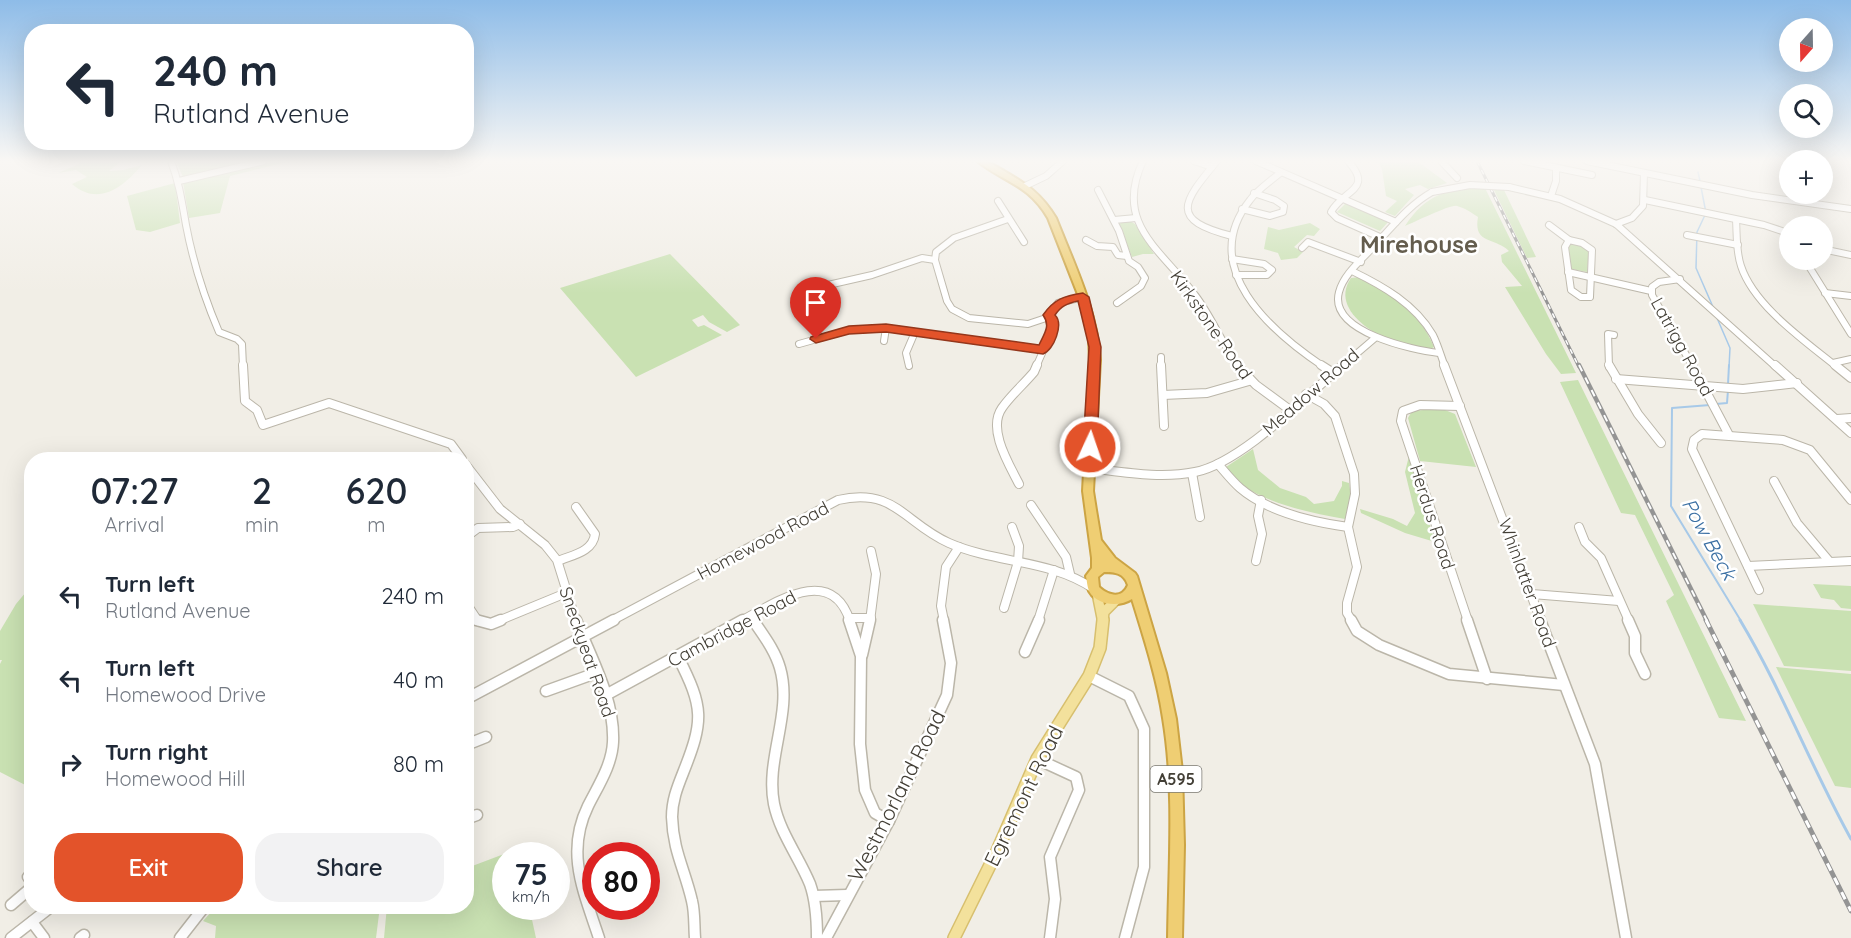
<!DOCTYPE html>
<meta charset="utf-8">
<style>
:root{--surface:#fff;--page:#f2f2f3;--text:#1f2937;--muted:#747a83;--accent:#e3532a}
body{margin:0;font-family:Quicksand,sans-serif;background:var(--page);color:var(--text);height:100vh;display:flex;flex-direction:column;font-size:22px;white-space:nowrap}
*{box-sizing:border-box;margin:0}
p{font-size:20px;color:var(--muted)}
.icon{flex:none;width:33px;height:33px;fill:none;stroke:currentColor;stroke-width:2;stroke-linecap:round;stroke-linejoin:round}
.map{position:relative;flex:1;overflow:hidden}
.drawer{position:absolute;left:24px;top:452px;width:450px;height:462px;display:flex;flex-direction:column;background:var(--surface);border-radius:24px;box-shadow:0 6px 24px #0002}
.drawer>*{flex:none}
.banner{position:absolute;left:24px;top:24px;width:450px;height:126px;border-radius:24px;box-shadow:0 6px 24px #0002;background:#fff;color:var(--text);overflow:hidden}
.needle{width:39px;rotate:200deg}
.tools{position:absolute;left:1779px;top:18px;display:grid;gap:12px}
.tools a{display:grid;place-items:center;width:54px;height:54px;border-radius:50%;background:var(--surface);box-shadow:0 6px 24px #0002;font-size:30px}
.speed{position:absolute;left:492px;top:842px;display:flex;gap:12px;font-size:30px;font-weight:700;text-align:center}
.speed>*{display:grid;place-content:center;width:78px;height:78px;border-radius:50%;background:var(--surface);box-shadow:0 6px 24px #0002;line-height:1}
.speed small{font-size:15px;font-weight:400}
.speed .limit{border:9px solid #d22;background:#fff;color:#111}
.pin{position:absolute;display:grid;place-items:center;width:51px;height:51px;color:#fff;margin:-62px -26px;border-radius:50% 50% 50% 0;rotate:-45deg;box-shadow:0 0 6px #0007}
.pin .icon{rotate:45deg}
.me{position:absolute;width:66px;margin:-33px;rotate:3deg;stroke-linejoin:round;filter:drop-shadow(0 0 4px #0008)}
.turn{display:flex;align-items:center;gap:21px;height:126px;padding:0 30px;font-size:27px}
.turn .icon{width:78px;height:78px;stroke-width:2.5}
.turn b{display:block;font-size:42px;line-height:51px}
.eta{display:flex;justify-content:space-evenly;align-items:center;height:102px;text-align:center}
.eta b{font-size:36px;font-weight:600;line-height:42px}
.primary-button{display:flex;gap:12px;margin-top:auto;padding:12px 30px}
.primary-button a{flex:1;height:69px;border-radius:24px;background:var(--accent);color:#fff;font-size:24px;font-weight:600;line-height:69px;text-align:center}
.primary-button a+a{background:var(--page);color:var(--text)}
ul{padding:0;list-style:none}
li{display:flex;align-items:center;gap:18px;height:84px;padding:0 30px}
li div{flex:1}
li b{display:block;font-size:22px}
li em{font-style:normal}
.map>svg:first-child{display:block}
</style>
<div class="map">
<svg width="1851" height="938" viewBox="0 0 1851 938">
<rect width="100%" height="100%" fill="#f1eee6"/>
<g fill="#c9e1b2">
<path d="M79 161 120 162 109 171 123 170 142 165C123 187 99 207 72 184L87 177 76 170 58 173 79 164Z"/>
<path d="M176 161H250L183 177Z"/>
<path d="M278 161H290L230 176 220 213 189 218 183 182Z"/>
<path d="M1378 161H1417L1447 183 1428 189 1420 185 1405 189 1414 195 1395 216 1385 212 1397 201 1386 196 1382 169Z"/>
<path d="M175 183 180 223 150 232 136 230 127 196Z"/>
<path d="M1485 188 1576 373 1561 374 1546 354 1505 287 1522 286 1502 262 1501 255 1509 251C1495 237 1473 245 1478 217 1472 213 1465 208 1457 206 1451 204 1415 222 1405 226 1426 194 1448 188 1485 188Z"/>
<path d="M1493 188H1503L1536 257 1527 258Z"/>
<path d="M1346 203 1389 221 1380 231 1337 212Z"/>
<path d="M1128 220 1135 224 1154 254H1143L1132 257 1119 224Z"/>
<path d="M1310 223 1320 229 1314 236 1307 235 1294 247 1303 252 1297 258 1281 260 1278 253 1264 249 1268 227 1279 230Z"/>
<path d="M1574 242 1589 249 1587 272 1571 269 1568 244Z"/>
<path d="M670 254 740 325 727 332 709 322 703 315 692 320 698 327 704 325 722 335 636 377 560 288Z"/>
<path d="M1360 277C1395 296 1418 310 1434 347 1419 359 1321 321 1351 278Z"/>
<path d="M1578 380 1746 721 1719 718 1666 601 1674 595 1635 515 1621 513 1560 382Z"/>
<path d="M1423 410H1445L1455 414 1476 467 1420 461 1408 418 1412 411Z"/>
<path d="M1253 449 1258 470 1280 488 1306 497 1314 504 1334 501 1342 486V481L1349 483 1351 496 1345 519C1311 513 1271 505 1242 485 1236 480 1231 473 1226 467Z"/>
<path d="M1409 456 1435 542 1405 533 1361 513 1360 509 1393 519 1407 526 1415 513 1405 472Z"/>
<path d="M1813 584 1851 586V609L1841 608 1834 600 1821 598Z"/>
<path d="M31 586V788L0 772V664L2 660H0V631L16 604Z"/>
<path d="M1753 604 1851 611V671L1784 666Z"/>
<path d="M1776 667 1851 674V788L1835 786Z"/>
<path d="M517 849 519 855H506V906H529L536 938H384L387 906H466L467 868Z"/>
<path d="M233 906H380L376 938H215L216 926 203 921 213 910 226 914Z"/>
</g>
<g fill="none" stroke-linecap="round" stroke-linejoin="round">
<g stroke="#a7c9e8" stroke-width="1.5">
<path d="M1698 172 1700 181"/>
<path d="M1701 187 1706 213 1697 232 1696 268 1713 307"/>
<path d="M1717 318 1730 348 1729 367"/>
</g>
<g stroke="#a7c9e8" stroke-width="2">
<path d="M1728 384 1729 365"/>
<path d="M1716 404 1727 403 1728 390"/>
<path d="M1710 405 1672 408 1671 506 1741 621"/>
</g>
<path stroke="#a7c9e8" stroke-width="3" d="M1740 620C1782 690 1811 767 1851 839"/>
<g stroke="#bbb6a9" stroke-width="8">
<g id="minor-far2">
<path d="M171 161C179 182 182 202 186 225 193 262 204 297 219 332L237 339 242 344 243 367"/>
<path d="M1143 161C1113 224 1162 250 1195 295 1212 317 1222 344 1239 367"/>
<path d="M1194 161 1212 167"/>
<path d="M1217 161C1182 203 1169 220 1232 236"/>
<path d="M1256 161 1396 222"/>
<path d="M1348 161C1374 190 1344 189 1331 212L1337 218 1382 238"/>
<path d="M1441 161 1457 178"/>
<path d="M1524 161 1592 175"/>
<path d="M1587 161 1752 195 1851 209"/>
<path d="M1281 172C1271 181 1258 189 1250 200 1197 267 1270 331 1324 367"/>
<path d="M179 181 264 161"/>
<path d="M1025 186 1046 176 1063 161"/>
<path d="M1509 187 1560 199 1616 224 1776 367"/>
<path d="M1098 190 1119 231 1129 261 1138 267 1145 278 1141 286 1117 303"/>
<path d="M1432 192C1409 205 1393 226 1375 245 1363 259 1344 273 1339 292 1328 332 1413 350 1439 353"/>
<path d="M1551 196 1556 181V169"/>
<path d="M1645 200 1764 225 1782 231 1790 238"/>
<path d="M998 201 1024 242"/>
<path d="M1242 209 1270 216 1283 212 1284 206 1275 200 1254 193"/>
<path d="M1008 219 954 238 936 252 935 260 947 301 952 309 969 318 1028 324 1046 318 1058 303 1083 297"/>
<path d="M1114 220 1136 218"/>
<path d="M1736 220C1737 235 1736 252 1741 266 1754 306 1805 341 1837 367"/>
<path d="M1616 224 1632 218 1643 206 1644 173"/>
<path d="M1549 225 1569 240"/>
<path d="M1687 235 1738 245"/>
<path d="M1086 240 1097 246 1113 247 1118 255 1127 256"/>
<path d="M1569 240 1582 243 1592 250 1590 297H1581L1571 290 1565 247Z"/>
<path d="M1302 248 1308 242 1361 262"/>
<path d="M1822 249 1851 255"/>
<path d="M1232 259 1264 264 1272 270 1267 275H1236"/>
<path d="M1805 260 1851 334"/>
<path d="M1352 271C1383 286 1415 304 1433 335 1438 345 1441 356 1445 367"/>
<path d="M1568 272 1651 291"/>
<path d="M1680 279 1659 282 1652 287V295L1693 367"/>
<path d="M828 285 872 275 922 258 935 260"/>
<path d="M1825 293 1851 296"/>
<path d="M884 341 886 328"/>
<path d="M799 344 849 330 886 328 1043 350"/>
<path d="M1161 357V367"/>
<path d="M1833 363 1851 359"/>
<path d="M909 366 906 353 915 332"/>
<path d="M1036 367 1054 326 1049 315"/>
<path d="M1341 367 1375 338"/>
<path d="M1609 367 1608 334 1614 335"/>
</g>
</g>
<g stroke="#bbb6a9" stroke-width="10">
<g id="minor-far1">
<path d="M243 365 245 401 257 410 263 425 329 403 451 444 462 459"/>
<path d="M1161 365 1164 426"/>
<path d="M1237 365 1256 385 1290 410"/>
<path d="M1321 365 1332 372"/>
<path d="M1444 365 1541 621"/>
<path d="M1609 365 1638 414 1661 443"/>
<path d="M1692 365 1729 435"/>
<path d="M1775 365 1851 433"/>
<path d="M1835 365 1851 378"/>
<path d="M1616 379 1743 389 1797 383"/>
<path d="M1306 394 1324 404 1335 416 1354 474 1355 494 1348 527 1357 567 1347 603V613L1352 621"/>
<path d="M1163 395 1207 393 1249 381"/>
<path d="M1460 406 1420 405 1403 411 1401 421 1468 621"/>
<path d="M1837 419 1851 418"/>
<path d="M1218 464C1225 472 1232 481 1240 488 1268 512 1312 522 1348 527"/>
<path d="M466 465 500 509 545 545 557 560 576 621"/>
<path d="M1089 468C1124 472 1160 479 1195 472 1241 463 1306 396 1343 365"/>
<path d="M1192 473 1200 517"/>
<path d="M1774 481 1797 523 1829 561"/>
<path d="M1019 484C1009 464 987 429 1002 408 1011 395 1024 384 1034 372L1037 365"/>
<path d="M1031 505 1066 557 1070 574"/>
<path d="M1579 527 1585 542 1601 558 1629 621"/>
<path d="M466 537 478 528 513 527 520 524"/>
<path d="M558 561C572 555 593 552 595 534L576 507"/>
<path d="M1256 561 1262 534 1258 516 1261 500"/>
<path d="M1748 566 1851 561"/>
<path d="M1759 590 1692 449 1694 440 1702 434 1783 440 1810 450 1851 500"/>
<path d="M1532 594 1619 601"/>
<path d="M466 603 478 621"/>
<path d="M1004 608 1018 562 1019 546 1012 527"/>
<path d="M751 616 754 621"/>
<path d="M849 618H871"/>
<path d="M498 621 566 593"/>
<path d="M611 621 838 500C895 487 904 523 949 543 997 564 1050 559 1094 589"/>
<path d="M741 621C775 603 831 563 850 621"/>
<path d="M870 621 876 574 871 551"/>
<path d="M944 621 941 606 946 567 959 547"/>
<path d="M1038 621 1054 570"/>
</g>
</g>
<g stroke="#bbb6a9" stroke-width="13">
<g id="minor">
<path d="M476 620 491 624 501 620"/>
<path d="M576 620C591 658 615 700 613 742 612 765 598 786 588 806 565 853 584 892 599 938"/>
<path d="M753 620C763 635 775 650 780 668 793 713 765 759 774 804 780 833 799 857 810 884 816 901 817 919 817 938"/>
<path d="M849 620 861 656 860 744 865 790 875 813 889 821"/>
<path d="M1351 620 1357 631 1379 645 1449 674 1564 685"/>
<path d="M1467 620 1487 679"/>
<path d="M1540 620 1595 764 1626 938"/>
<path d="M1628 620 1635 636V653L1645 674"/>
<path d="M1025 652 1039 620"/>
<path d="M862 655 870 620"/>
<path d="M678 657C704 708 704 720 683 773 677 788 672 801 672 817 673 851 685 870 692 901 695 913 694 926 695 938"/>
<path d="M1089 676 1129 696 1144 729V867L1125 938"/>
<path d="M546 691 596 673"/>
<path d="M604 696 743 620"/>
<path d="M466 699 614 620"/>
<path d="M466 745 486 737"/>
<path d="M1037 759 1076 777 1079 790 1050 857 1055 899 1050 938"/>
<path d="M466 819 477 815"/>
<path d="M28 877 32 881"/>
<path d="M814 896 847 895"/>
<path d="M11 905 32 887"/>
<path d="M32 922 44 938"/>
<path d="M11 938 52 906"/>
<path d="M80 938 84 935"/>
<path d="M180 938 205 906"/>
<path d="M826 938 889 821 947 695 951 663 943 620"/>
</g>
</g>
<g stroke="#d7bf6e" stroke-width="12">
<g id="major-far1">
<path d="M1097 593 1102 618"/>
<path d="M1103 621 1104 612 1116 600"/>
</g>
</g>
<g stroke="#d7bf6e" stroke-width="14">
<path id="major" d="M954 938 997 851 1037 759 1089 676 1100 648 1103 620"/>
</g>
<g stroke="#cca444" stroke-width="4">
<path id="highway" d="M977 161C988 161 994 165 1004 171 1027 184 1042 195 1056 218 1074 264 1097 310 1100 360L1093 491 1096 510 1101 540 1115 558 1135 573 1137 576 1166 673 1176 719 1182 771 1184 845 1182 938H1168C1169 866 1175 790 1163 718 1157 678 1144 638 1132 599 1120 607 1097 606 1089 591 1087 586 1087 581 1086 576L1092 568V558L1083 491 1090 360 1089 338 1079 297 1048 218C1028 184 1005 183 977 161ZM1104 572C1115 572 1124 573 1128 585 1122 599 1109 596 1099 587L1098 577Z"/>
</g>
<use href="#minor-far2" stroke="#fff" stroke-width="6"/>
<use href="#minor-far1" stroke="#fff" stroke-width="8"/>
<use href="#minor" stroke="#fff" stroke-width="10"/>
<use href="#major-far1" stroke="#f3e19c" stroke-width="9"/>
<use href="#major" stroke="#f3e19c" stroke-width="11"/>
<use href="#highway" fill="#efce73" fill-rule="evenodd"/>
<g stroke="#949494" stroke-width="3">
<path id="rail-far2" d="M1477 161 1579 367"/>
</g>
<g stroke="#949494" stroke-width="4.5">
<path id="rail-far1" d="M1579 365 1707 621"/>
</g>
<g stroke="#949494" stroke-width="5">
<path id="rail" d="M1706 620 1851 911"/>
</g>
<use href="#rail-far2" stroke="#fff" stroke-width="1.5" stroke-dasharray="5" stroke-linecap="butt"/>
<use href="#rail-far1" stroke="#fff" stroke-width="2" stroke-dasharray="7" stroke-linecap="butt"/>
<use href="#rail" stroke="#fff" stroke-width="3" stroke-dasharray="8" stroke-linecap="butt"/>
<g stroke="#bbb6a9" stroke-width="8" stroke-linecap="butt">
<path id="minor-bridge" d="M1432 192 1470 185 1509 187"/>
</g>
<use href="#minor-bridge" stroke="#fff" stroke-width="6"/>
</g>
<linearGradient id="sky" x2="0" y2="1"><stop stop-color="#8ebce8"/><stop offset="0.55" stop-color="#f9f7f4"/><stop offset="1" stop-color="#f9f7f4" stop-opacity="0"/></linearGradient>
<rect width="1851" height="293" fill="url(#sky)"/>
<path fill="#e3532a" stroke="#94361b" stroke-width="1.5" d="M1083 293 1089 297 1101 347 1097 447 1090 452 1083 447 1089 347 1078 301C1068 303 1061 306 1055 315 1064 324 1054 350 1043 354L886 332 849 334 816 343 810 339 811 337 849 326 886 324 1039 345C1044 334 1051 326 1043 315 1054 299 1064 296 1083 293Z"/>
<g text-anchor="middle" stroke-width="5" stroke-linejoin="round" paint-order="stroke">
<rect fill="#fff" stroke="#7b7972" stroke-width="1.5" x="1150.5" y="766" width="51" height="26" rx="4.5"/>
<g font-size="16" font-weight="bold" fill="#433f36">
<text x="1176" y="785">A595</text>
</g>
<g font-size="18" fill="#433f36" stroke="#fff">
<text transform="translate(1211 325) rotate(55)" y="6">Kirkstone Road</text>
<text transform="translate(1682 347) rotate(61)" y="6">Latrigg Road</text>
<text transform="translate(1311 392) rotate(-41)" y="6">Meadow Road</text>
<text transform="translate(1432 517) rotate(72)" y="6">Herdus Road</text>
<text transform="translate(763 541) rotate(-28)" y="6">Homewood Road</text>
<text transform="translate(1527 583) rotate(70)" y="6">Whinlatter Road</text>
<text transform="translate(732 629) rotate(-28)" y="6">Cambridge Road</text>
<text transform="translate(587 652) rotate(71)" y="6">Sneckyeat Road</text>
</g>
<g font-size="20" font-style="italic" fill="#3a6fa3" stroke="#fff">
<text transform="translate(1709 539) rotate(61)" y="7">Pow Beck</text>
</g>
<g font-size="21" fill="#433f36" stroke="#fff">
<text transform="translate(897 796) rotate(-63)" y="7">Westmorland Road</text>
<text transform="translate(1024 796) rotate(-64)" y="7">Egremont Road</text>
</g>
<g font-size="24" font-weight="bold" fill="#645d4e" stroke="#fff">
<text x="1419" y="253">Mirehouse</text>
</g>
</g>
</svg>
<div class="tools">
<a><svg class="needle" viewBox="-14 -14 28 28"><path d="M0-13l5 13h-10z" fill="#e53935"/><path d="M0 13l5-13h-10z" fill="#747a83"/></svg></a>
<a><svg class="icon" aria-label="search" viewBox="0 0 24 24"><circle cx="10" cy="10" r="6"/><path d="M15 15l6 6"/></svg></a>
<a>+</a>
<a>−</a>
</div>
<div class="speed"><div>75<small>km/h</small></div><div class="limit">80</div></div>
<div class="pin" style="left:816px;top:339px;background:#d93025"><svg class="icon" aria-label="arrive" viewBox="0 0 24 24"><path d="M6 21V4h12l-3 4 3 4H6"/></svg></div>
<svg class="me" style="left:1090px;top:447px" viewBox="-20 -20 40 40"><circle r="17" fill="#e3532a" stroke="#fff" stroke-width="3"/><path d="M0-11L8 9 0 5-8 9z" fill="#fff"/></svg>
<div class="banner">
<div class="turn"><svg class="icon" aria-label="left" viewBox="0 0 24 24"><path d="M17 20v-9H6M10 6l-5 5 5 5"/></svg><div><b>240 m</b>Rutland Avenue</div></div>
</div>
<section class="drawer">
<div class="eta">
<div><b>07:27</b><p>Arrival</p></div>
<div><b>2</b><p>min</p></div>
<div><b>620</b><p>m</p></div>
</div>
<ul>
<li><svg class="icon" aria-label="left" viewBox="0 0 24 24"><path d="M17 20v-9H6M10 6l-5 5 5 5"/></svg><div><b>Turn left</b><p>Rutland Avenue</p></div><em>240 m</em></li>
<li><svg class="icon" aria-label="left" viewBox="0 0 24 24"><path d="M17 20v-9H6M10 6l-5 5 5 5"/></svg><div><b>Turn left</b><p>Homewood Drive</p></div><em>40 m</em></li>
<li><svg class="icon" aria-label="right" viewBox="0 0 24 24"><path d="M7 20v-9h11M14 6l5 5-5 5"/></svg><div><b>Turn right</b><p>Homewood Hill</p></div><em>80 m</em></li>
</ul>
<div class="primary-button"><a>Exit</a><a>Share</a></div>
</section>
</div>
